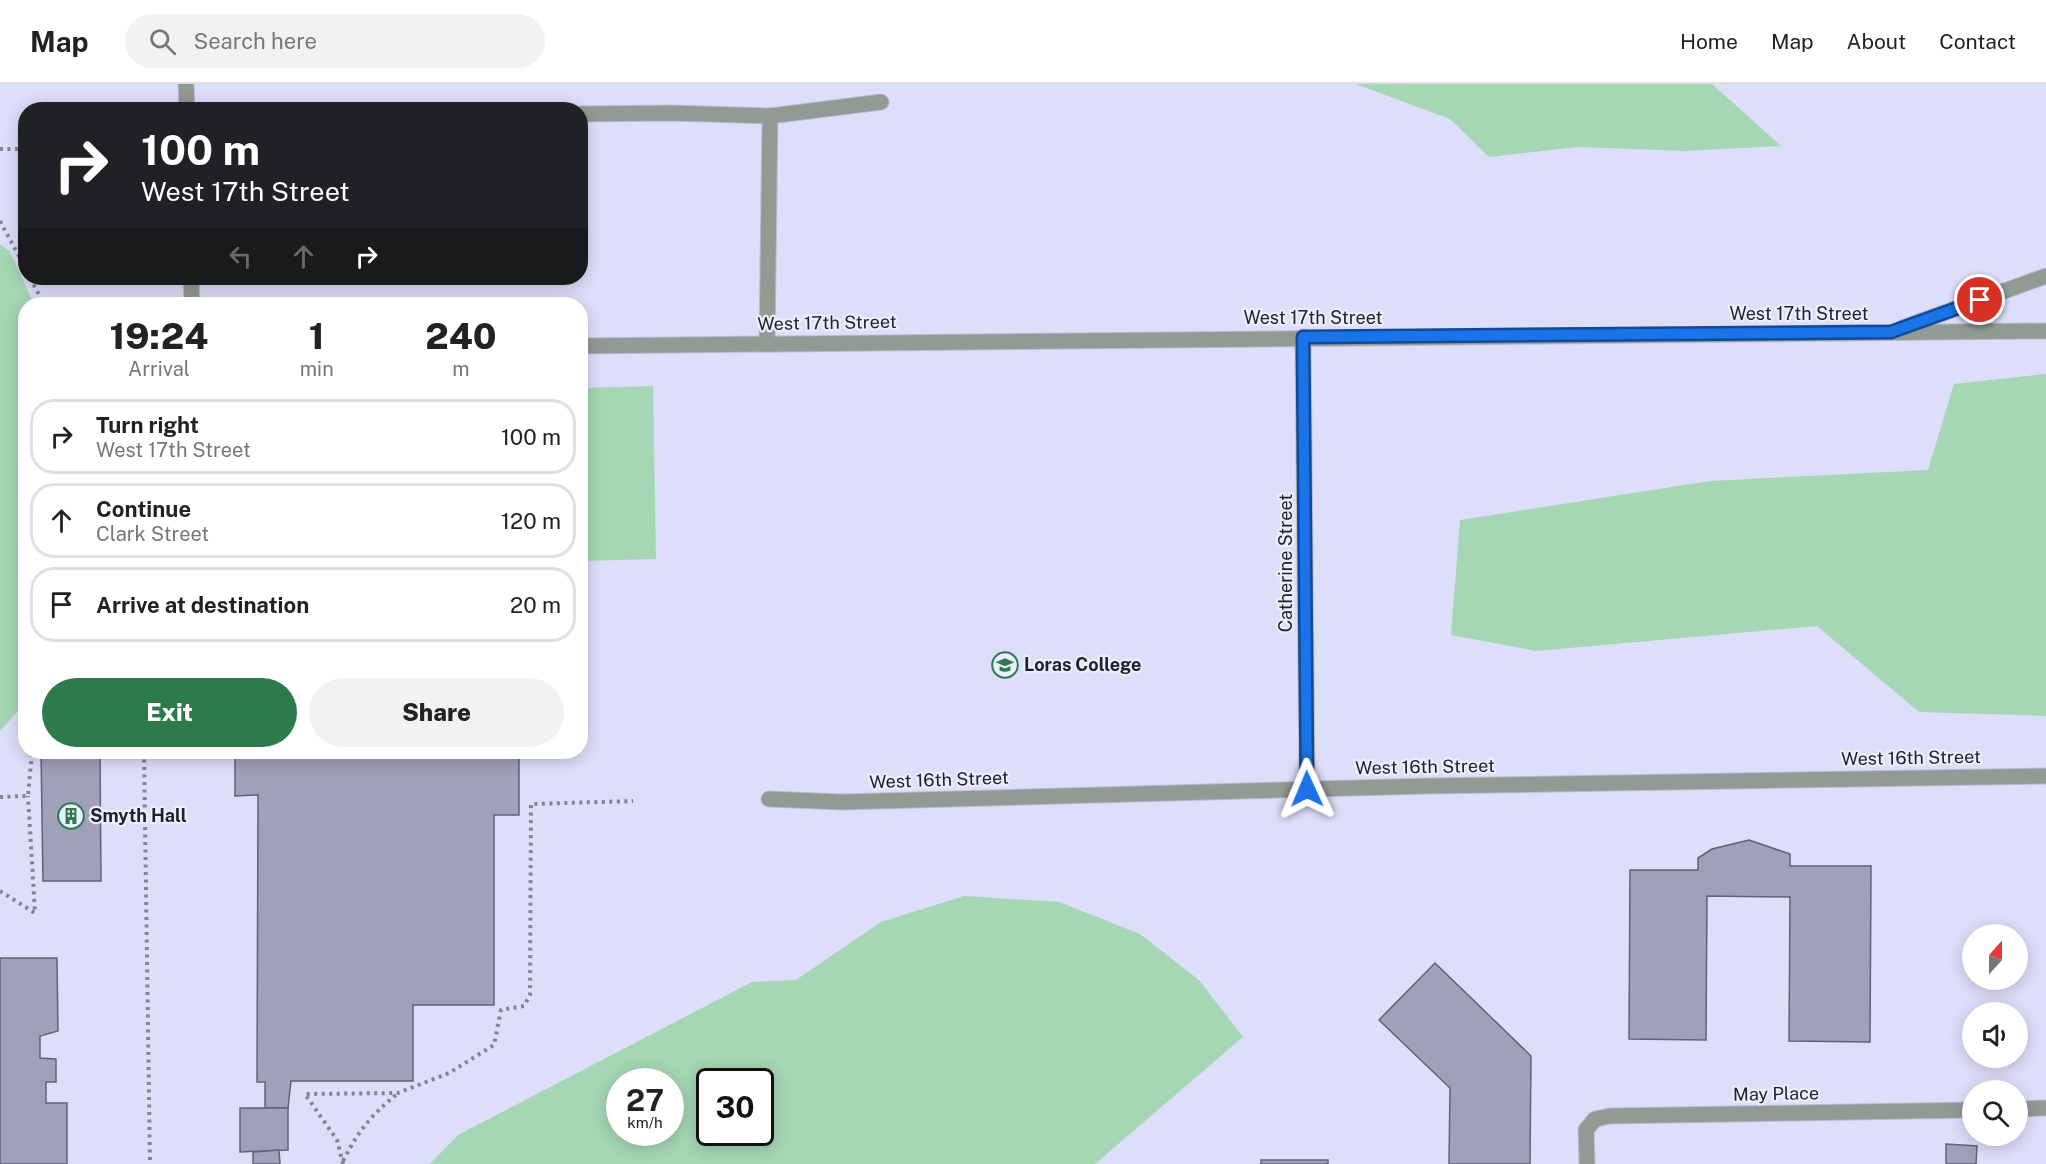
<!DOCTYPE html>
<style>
:root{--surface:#fff;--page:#f2f2f2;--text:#222;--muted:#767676;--line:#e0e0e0;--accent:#2b7b4c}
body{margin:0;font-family:"Public Sans",sans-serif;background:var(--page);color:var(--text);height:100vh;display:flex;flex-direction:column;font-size:22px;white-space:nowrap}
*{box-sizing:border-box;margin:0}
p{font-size:20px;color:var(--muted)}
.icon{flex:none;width:33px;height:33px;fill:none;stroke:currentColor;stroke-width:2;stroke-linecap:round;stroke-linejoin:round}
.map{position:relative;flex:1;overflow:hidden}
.details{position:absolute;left:18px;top:213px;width:570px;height:462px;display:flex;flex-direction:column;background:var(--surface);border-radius:24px;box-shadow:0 3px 15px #0003}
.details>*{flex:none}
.guide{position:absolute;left:18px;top:18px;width:570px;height:183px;border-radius:24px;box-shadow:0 3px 15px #0003;background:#202124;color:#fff;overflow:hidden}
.needle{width:39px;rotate:21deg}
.fabs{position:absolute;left:1962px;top:840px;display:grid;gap:12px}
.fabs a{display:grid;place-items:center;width:66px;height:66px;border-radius:50%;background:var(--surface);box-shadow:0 3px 15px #0003;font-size:30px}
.speed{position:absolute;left:606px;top:984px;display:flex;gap:12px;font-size:30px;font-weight:700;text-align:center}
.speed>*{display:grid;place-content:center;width:78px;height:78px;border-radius:50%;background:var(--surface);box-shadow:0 3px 15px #0003;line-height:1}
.speed small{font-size:15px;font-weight:400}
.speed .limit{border:3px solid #111;border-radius:9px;background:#fff;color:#111}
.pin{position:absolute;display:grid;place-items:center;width:51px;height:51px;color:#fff;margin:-26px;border:3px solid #fff;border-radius:50%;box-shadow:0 2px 6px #0007}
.me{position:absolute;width:66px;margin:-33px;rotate:359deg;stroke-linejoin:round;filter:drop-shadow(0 0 4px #0008)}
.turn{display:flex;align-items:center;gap:21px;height:126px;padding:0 24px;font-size:27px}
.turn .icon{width:78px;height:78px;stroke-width:2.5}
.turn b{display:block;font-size:42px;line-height:51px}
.lanes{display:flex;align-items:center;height:57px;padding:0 24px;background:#0003;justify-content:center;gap:30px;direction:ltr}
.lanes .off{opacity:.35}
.eta{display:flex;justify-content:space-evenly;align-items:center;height:102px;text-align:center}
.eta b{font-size:36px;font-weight:800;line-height:42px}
.button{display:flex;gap:12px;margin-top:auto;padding:12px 24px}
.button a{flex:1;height:69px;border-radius:36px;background:var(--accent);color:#fff;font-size:24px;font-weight:800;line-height:69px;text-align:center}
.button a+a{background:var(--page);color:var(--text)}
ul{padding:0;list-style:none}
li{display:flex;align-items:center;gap:18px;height:75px;margin:0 12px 9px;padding:0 12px;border:3px solid var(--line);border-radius:24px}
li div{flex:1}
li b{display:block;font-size:22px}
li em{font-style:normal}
header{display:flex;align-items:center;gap:36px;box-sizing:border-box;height:84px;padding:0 30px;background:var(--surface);border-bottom:2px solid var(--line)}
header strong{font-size:28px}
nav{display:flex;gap:33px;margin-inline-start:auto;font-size:21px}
.search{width:420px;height:54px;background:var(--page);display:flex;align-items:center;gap:15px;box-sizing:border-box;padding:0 21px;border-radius:33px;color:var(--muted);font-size:22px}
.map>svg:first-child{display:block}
</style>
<header>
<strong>Map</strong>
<div class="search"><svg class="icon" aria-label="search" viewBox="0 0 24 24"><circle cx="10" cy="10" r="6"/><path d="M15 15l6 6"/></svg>Search here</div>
<nav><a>Home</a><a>Map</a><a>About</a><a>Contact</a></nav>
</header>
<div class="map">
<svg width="2046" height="1080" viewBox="0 0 2046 1080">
<rect width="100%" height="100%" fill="#dddef9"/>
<g fill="#a5d7b4" fill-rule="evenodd">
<path d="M1356 0H1712L1781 62 1686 67 1578 63 1489 73 1450 35Z"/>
<path d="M0 160 10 168 34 220H26L25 619 0 647Z"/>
<path d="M2046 290V632L1919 628 1817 542 1536 567 1451 551 1460 436 1710 397 1928 386 1954 300Z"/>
<path d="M653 302 656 475 581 477V304Z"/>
<path d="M964 812 1059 818 1140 850 1199 896 1243 953 1095 1080H430L458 1051 752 898 796 896 881 838ZM620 998H670V1048H620ZM710 998H760V1048H710Z"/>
</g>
<g fill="#a0a0b9" stroke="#616178" stroke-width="1.5">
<path d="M41 668H100L101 797H43Z"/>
<path d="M235 668H519V731H494V921H413V997H291L288 1024H265V998H257L258 711 235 712Z"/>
<path d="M1749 756 1790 770V782H1871L1870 958 1789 957 1790 813 1707 812 1706 956 1629 955 1630 786H1698V774L1712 765Z"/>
<path d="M0 874H57L58 947 40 952V974L56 975V998H46V1019H67V1080H0Z"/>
<path d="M1435 879 1531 972 1530 1080H1449L1450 1004 1379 936Z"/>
<path d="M240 1024H288V1066L240 1068Z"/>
<path d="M1946 1060 1977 1062 1976 1080H1946Z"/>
<path d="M279 1066 280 1080H253V1068Z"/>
<rect x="1261" y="1076" width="67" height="4"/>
</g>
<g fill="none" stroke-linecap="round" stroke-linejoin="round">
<g stroke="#bbbcd4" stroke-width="17">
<g id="minor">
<path d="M186 0 187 26"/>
<path d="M580 30 671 29 770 32"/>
<path d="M191 194 192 220"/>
<path d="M1902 244 2046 192"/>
<path d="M1303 253 1307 705"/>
<path d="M767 259 770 32 881 18"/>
<path d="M580 262 2046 247"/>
<path d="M769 715 842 718 1428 702 2046 692"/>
<path d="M2018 1025 2046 1024"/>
<path d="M1587 1080 1586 1046 1595 1035 1610 1032 1972 1026"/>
</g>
</g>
<g stroke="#838396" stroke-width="4" stroke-dasharray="3 4.5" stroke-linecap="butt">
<path d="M0 65H26"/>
<path d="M0 137 26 185"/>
<path d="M30 194 44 220"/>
<path d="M144 668 150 1080"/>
<path d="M0 713 28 712 32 668"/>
<path d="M0 807 35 829 28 712"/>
<path d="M343 1077C360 1044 370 1033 398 1009"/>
<path d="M343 1080 337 1056 305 1010 398 1009 449 989 494 961 501 926 524 922 530 911 531 720 633 717"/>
</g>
<use href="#minor" stroke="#919b94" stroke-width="15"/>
</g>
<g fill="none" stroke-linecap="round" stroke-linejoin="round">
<g stroke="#114b97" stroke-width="15">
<path id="route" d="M1307 705 1303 253 1891 248 1980 216"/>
</g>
<use href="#route" stroke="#1a73e8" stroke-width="10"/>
</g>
<defs>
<g id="university-ring" transform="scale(1.35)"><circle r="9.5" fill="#ecedfd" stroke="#2b7b4c" stroke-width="1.5"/><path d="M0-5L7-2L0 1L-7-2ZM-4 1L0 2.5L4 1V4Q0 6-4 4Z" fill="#2b7b4c"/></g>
<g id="building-ring" transform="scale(1.35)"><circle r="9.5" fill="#ecedfd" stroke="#2b7b4c" stroke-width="1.5"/><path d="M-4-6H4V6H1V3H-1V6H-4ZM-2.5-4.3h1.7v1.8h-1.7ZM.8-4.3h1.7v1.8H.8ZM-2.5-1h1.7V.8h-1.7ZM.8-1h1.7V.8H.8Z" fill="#2b7b4c"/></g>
</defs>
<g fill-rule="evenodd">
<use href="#university-ring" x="1005" y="581"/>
<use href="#building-ring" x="71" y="732"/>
</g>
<g text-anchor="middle" stroke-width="4.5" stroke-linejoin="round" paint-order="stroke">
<g font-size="18" fill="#21212b" stroke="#ecedfd">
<text x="1799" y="236">West 17th Street</text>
<text x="1313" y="240">West 17th Street</text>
<text transform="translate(827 239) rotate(-1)" y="6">West 17th Street</text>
<text transform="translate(1286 479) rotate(-90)" y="6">Catherine Street</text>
<text transform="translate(1911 674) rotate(-1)" y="6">West 16th Street</text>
<text transform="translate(1425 683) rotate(-1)" y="6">West 16th Street</text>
<text transform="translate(939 696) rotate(-2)" y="6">West 16th Street</text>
<text transform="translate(1776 1010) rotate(-1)" y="6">May Place</text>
</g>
<g font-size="18" font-weight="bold" fill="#21212b" stroke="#ecedfd" text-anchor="start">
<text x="1024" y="587">Loras College</text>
<text x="90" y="738">Smyth Hall</text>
</g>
</g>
</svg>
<div class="fabs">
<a><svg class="needle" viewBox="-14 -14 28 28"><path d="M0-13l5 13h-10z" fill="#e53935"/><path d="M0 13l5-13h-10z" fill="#767676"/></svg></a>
<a><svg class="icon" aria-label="sound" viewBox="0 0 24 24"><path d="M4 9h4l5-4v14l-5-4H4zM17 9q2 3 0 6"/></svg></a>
<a><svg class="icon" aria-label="search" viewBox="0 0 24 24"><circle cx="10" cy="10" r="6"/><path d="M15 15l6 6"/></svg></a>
</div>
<div class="speed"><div>27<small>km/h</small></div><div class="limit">30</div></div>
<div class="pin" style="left:1980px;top:216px;background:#d93025"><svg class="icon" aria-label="arrive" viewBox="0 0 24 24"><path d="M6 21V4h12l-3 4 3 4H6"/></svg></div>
<svg class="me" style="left:1307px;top:705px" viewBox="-20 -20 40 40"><path d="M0-17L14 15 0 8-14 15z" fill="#1a73e8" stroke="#fff" stroke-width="4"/></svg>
<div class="guide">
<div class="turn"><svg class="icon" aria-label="right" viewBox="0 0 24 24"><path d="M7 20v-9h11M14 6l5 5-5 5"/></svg><div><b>100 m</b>West 17th Street</div></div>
<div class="lanes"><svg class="icon off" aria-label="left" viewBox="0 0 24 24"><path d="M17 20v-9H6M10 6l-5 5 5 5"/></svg><svg class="icon off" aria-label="ahead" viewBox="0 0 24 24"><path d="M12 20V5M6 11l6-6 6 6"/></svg><svg class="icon" aria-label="right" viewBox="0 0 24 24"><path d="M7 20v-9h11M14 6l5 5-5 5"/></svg></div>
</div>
<section class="details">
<div class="eta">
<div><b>19:24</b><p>Arrival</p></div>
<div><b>1</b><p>min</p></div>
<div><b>240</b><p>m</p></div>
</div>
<ul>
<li><svg class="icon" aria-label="right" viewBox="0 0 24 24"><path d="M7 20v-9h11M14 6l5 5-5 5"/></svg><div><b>Turn right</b><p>West 17th Street</p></div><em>100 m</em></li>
<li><svg class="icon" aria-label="ahead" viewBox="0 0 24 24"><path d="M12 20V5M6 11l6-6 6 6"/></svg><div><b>Continue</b><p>Clark Street</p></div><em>120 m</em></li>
<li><svg class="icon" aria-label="arrive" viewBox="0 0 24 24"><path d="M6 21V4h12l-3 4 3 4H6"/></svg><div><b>Arrive at destination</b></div><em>20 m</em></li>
</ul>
<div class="button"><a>Exit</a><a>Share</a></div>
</section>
</div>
